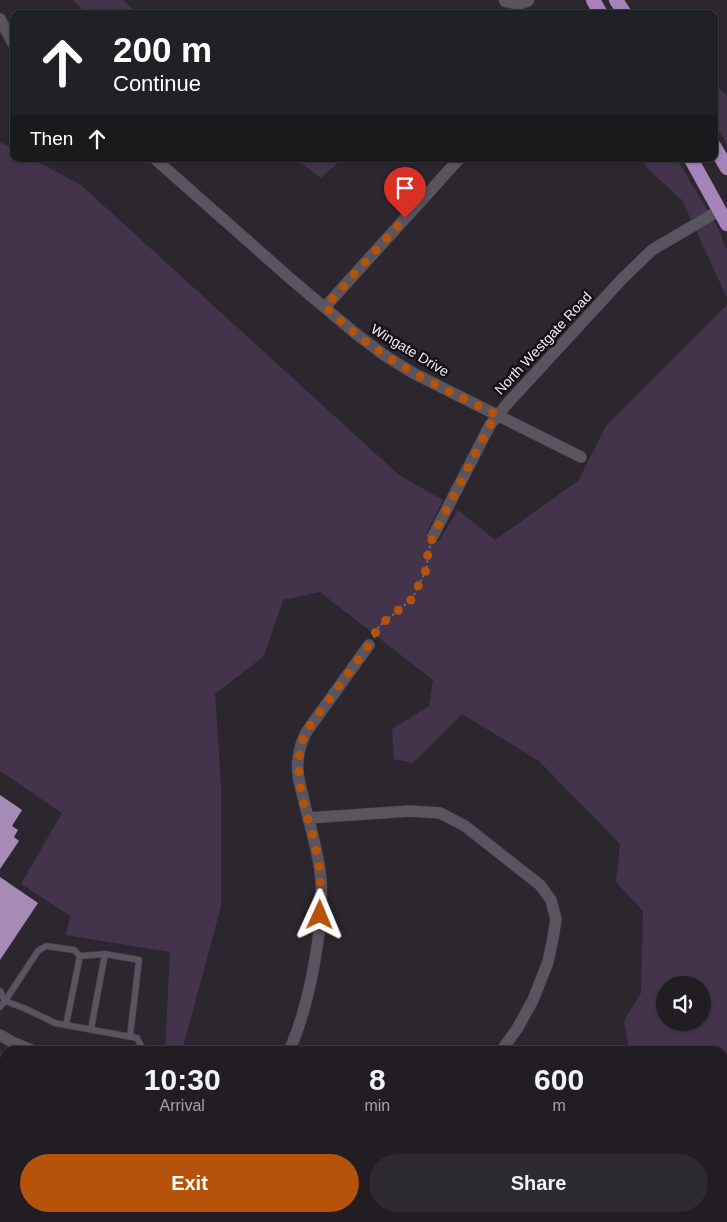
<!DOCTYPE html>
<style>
:root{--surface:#211d23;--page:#2d2a30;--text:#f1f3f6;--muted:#a2a2a6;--line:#3e3b41;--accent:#b45309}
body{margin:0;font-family:Helvetica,sans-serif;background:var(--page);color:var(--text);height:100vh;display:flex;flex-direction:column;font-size:19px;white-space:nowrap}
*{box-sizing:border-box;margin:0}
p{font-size:16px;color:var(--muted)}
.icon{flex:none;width:28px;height:28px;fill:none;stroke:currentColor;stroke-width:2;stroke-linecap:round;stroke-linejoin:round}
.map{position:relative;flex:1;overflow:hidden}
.sheet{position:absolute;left:0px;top:1046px;width:728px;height:176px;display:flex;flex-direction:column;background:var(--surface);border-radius:15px 15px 0 0;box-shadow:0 1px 4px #0004,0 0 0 1px var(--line)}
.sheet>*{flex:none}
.top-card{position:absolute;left:10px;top:10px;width:708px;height:152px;border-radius:10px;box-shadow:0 1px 4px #0004,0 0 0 1px var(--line);background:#202124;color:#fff;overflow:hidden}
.controls{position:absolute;left:656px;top:976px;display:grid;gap:10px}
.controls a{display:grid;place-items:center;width:55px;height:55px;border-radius:50%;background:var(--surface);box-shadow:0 1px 4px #0004,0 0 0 1px var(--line);font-size:25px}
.pin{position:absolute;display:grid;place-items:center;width:42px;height:42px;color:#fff;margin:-51px -21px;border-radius:50% 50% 50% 0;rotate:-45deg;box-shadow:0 0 5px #0007}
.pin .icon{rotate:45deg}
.me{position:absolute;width:55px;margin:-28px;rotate:1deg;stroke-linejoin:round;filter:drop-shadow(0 0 4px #0008)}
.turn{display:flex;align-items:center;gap:18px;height:105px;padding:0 20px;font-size:22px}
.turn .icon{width:65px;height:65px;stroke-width:2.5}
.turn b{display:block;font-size:35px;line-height:42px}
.then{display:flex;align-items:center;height:48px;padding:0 20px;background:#0003;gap:10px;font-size:19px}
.eta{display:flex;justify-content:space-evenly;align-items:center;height:85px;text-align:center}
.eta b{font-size:30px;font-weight:600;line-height:35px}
.cta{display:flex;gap:10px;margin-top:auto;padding:10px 20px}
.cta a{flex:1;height:58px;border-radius:30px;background:var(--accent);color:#fff;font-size:20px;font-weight:600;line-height:58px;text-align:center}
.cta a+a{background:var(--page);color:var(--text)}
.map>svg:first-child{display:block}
</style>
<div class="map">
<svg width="727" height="1222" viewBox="0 0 727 1222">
<rect width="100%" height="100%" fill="#2c272f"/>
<g fill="#43344c" fill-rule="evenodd">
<path d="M73 0H123L138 14H87Z"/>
<path d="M714 83 727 96V144L714 122Z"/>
<path d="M0 142 14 149V159H32L81 185 399 475 443 500 426 534 438 542 458 510 495 540 578 481 606 426 727 305V1180L722 1179V1051H629L624 1021 641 993 643 911 616 882 620 844 539 761 462 714 413 763 394 759 392 729 429 706 433 680 320 592 283 600 264 656 215 694 221 784V906L182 1051H165L170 952 66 935 70 916 21 884 62 813 0 771ZM665 985H702V1022H665Z"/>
<path d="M296 159H342L321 178Z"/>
<path d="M641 159H677L718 228 727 250V298L682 200 647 168Z"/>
<path d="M0 1051 5 1052V1218H240L242 1222H0Z"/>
<path d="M418 1218H494V1222H412Z"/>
</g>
<g fill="#a68bb7">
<path d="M0 795 22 810 12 826 18 830 14 837 19 841 0 869Z"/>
<path d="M0 877 38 903 0 960Z"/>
</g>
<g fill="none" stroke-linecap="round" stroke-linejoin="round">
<g stroke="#49454c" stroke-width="7">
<g id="service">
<path d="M105 954 80 956 74 950 46 946 38 951 5 1001 26 1009 55 1023 137 1038 144 1051"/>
<path d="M0 991 5 1001 0 1007"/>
<path d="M66 1025 80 956"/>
<path d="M91 1029 105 954 139 960 130 1036"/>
<path d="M0 1134 5 1133"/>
<path d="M0 1165H5"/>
</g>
</g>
<g stroke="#49454c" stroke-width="12">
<g id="minor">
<path d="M516 14 519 2"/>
<path d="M0 19 14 45"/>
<path d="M155 159 292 280 355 333 384 355 413 373 581 457"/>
<path d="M325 307 459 159"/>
<path d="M433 536 490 425 507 404 622 279 652 250 720 210"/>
<path d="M308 818 410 811 440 813 465 826 540 885 551 900 556 919 553 938 548 962 533 1000 517 1029 501 1051"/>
<path d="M0 1035 12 1042 34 1051"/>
<path d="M289 1051C309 1007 324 929 321 880 319 853 310 827 304 801 301 788 296 774 298 760 299 749 302 740 307 731L369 645"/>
<path d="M631 1218 638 1222"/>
<path d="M330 1222 333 1218"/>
</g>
</g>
<g stroke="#49454c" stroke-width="15">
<path id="tertiary" d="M506 0 519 2 527 0"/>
</g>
<g stroke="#49454c" stroke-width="15">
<g id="primary">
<path d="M593 0 601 14"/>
<path d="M616 0 625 14"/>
<path d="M714 146 727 168"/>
<path d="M691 159 727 224"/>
</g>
</g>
<path stroke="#6f6b72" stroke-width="2" stroke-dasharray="2.5 2.5" stroke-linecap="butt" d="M374 638 379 626 412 599 426 570 430 545"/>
<use href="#service" stroke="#59545d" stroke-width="5.5"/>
<use href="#minor" stroke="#59545d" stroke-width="11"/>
<use href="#tertiary" stroke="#59545d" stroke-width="14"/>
<use href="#primary" stroke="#a683bb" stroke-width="14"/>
</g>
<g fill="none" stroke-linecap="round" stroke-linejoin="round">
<path stroke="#b45309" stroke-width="9" stroke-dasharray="0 16.2" d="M320 915C321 894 321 874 317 854 308 810 288 775 306 731L369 645 379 626 412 599 426 570 428 552 433 536 490 425 497 415C460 396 420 379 385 355 363 341 344 324 325 307L405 218"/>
</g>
<g text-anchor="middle" stroke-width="5" stroke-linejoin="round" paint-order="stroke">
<g font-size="14" fill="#f0edf2" stroke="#131115">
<text transform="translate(543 343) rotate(-47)" y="5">North Westgate Road</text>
<text transform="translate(410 350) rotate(31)" y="5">Wingate Drive</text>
</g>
</g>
</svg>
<div class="controls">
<a><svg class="icon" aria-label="sound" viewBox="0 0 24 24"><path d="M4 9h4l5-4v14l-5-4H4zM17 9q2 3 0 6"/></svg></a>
</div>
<div class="pin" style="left:405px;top:218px;background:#d93025"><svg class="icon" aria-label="arrive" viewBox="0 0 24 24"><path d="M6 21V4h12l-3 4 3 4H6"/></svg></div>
<svg class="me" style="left:320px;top:915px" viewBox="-20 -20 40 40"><path d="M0-17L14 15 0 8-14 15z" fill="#b45309" stroke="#fff" stroke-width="4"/></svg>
<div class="top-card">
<div class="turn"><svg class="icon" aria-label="ahead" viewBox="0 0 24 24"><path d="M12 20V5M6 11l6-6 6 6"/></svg><div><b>200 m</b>Continue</div></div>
<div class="then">Then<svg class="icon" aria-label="ahead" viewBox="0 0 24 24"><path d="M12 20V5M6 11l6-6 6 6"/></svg></div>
</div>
<section class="sheet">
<div class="eta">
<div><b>10:30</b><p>Arrival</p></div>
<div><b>8</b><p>min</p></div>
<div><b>600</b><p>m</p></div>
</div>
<div class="cta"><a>Exit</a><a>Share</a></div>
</section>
</div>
